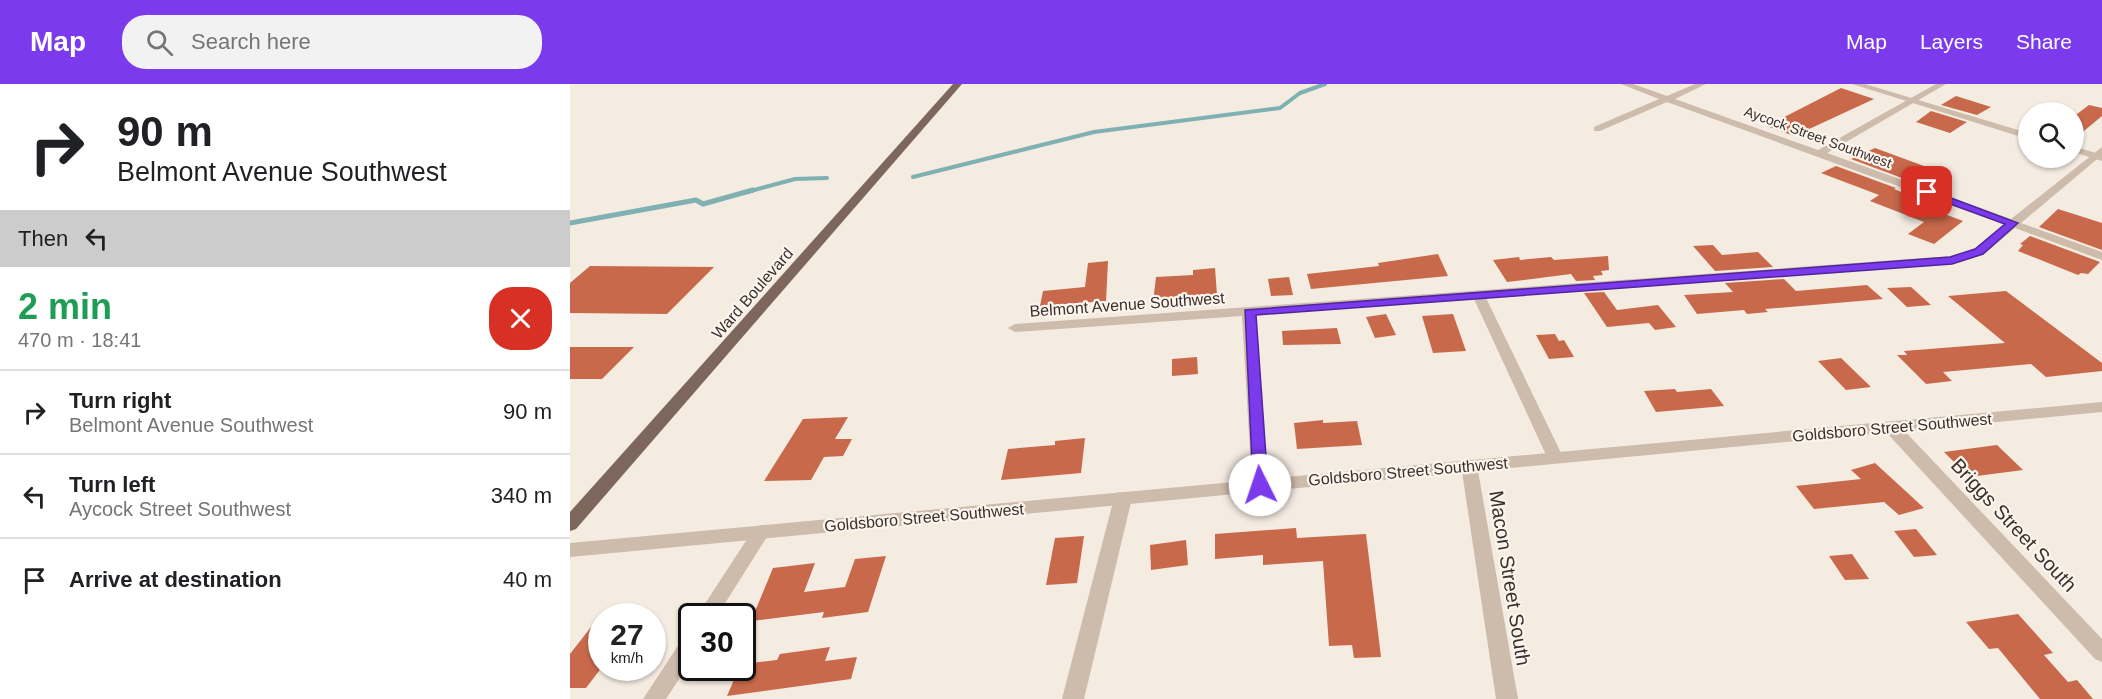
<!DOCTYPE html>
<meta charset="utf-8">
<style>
:root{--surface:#fff;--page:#f2f2f2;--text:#202124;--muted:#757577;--line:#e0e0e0;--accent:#7c3aed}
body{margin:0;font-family:Helvetica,sans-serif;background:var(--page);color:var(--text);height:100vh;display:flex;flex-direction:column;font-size:22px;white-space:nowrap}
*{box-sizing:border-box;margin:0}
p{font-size:20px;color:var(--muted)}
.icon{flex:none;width:33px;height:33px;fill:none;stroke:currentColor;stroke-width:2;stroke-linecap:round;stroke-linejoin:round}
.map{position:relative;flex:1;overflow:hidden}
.sheet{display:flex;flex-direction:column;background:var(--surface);width:570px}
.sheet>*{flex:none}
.banner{background:#fff;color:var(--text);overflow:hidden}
.controls{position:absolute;left:1448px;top:18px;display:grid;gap:12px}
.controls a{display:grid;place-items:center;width:66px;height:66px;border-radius:50%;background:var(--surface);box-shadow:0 2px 4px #0004;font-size:30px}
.speed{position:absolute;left:18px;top:519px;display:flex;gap:12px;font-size:30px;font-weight:700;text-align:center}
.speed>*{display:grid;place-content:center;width:78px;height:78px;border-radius:50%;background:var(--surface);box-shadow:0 2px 4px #0004;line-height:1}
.speed small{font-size:15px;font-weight:400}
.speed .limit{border:3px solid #111;border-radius:9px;background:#fff;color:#111}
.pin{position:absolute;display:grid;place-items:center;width:51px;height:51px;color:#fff;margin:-26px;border-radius:12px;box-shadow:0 3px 9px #0006}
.me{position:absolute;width:66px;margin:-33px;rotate:356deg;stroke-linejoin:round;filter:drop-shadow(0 0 4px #0008)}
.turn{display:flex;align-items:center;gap:21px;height:126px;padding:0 18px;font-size:27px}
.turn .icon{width:78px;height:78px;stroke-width:2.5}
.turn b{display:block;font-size:42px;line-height:51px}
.then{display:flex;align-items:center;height:57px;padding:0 18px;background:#0003;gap:12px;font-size:22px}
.round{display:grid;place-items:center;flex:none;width:63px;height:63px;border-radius:24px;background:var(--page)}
.headline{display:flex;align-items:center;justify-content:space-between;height:102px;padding:0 18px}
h1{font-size:36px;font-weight:600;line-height:45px;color:#1e9e55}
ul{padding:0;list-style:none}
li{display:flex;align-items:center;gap:18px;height:84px;padding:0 18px;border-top:2px solid var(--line)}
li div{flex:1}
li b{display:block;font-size:22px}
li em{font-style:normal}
header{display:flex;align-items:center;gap:36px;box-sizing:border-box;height:84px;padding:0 30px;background:var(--accent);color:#fff}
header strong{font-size:28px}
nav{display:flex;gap:33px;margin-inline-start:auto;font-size:21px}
.search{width:420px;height:54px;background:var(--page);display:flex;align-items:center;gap:15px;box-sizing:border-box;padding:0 21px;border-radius:24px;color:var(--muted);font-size:22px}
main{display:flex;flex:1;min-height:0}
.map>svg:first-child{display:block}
</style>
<header>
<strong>Map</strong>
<div class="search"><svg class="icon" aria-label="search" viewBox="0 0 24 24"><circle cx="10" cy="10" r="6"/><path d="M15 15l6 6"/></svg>Search here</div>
<nav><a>Map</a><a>Layers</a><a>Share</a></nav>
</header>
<main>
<section class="sheet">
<div class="banner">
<div class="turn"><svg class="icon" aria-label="right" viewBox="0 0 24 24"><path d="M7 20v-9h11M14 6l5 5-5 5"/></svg><div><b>90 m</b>Belmont Avenue Southwest</div></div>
<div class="then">Then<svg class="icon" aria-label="left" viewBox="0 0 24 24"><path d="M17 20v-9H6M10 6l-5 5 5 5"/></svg></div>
</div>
<div class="headline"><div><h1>2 min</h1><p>470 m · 18:41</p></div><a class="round" style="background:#d93025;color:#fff"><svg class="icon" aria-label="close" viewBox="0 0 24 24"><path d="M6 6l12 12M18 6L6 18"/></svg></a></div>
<ul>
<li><svg class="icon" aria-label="right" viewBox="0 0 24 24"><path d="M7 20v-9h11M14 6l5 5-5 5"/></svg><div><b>Turn right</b><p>Belmont Avenue Southwest</p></div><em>90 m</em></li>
<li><svg class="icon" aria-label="left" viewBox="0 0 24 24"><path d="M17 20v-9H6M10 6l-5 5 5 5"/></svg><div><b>Turn left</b><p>Aycock Street Southwest</p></div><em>340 m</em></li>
<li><svg class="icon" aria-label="arrive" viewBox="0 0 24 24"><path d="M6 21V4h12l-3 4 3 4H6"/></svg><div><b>Arrive at destination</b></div><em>40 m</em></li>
</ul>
</section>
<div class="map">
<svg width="1532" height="615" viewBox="0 0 1532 615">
<rect width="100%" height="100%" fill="#f4ebe1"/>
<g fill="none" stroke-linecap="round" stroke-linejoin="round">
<g stroke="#7fb0b2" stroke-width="4">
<path d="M343 93 524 48 710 24 730 9 755 0"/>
<path d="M177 108 225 95 257 94"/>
</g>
<path stroke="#7fb0b2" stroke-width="5" d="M0 139 126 116 133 120 183 106"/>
</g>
<g fill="#c8694b">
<path d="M1271 4 1304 15 1224 52 1197 42Z"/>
<path d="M1386 12 1421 23 1407 31 1371 21Z"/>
<path d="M1519 21 1532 24V32L1503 56V33Z"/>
<path d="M1361 27 1397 38 1380 49 1346 38Z"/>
<path d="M1305 64 1362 85 1340 97 1281 75Z"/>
<path d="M1266 82 1326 104 1324 105 1348 115 1343 118 1393 137 1364 160 1338 150 1354 138 1300 117 1309 111 1251 89Z"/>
<path d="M1488 125 1532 139V166L1469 143Z"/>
<path d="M1460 152 1530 178 1518 190 1511 189 1508 191 1448 167 1453 161 1450 160Z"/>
<path d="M1143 161 1152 171 1188 168 1203 183 1145 187 1123 162Z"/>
<path d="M868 170 878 192 741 205 737 190 809 182 808 179Z"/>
<path d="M1038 172 1039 186 1031 187 1033 191 1023 192 1025 196 1006 197 1001 190 937 198 923 176 949 173 950 176 981 173 984 176Z"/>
<path d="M538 177 536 217 470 222 473 207 515 203 518 179Z"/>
<path d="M20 182 144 183 97 230 0 229V199Z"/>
<path d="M645 184 647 211 583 218 586 193 623 191V186Z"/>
<path d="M719 193 723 211 701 212 698 195Z"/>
<path d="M1214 195 1226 207 1297 201 1313 215 1195 225 1198 228 1177 230 1174 226 1127 230 1114 211 1163 208 1155 199Z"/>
<path d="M1341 203 1361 221 1337 223 1317 204Z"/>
<path d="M1436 207 1532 279V287L1476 293 1461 280 1373 288 1382 297 1356 300 1327 271H1337L1334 267 1435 259 1378 212Z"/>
<path d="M1034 208 1047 226 1088 221 1106 243 1085 246 1079 239 1037 243 1014 209Z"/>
<path d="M816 230 826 251 805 254 796 233Z"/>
<path d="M883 230 896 267 863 269 852 232Z"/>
<path d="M767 244 771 260 713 261 712 247Z"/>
<path d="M985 250 989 257 994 256 1004 273 979 275 966 251Z"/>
<path d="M0 263H64L32 295H0Z"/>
<path d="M627 273 628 290 602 292V275Z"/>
<path d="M1271 274 1301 303 1276 306 1248 277Z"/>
<path d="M1105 305 1107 308 1141 305 1154 322 1086 328 1074 307Z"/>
<path d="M278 333 265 355H282L273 372 254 373 241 396 194 397 233 335Z"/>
<path d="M753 336V339L787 337 792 361 727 365 724 339Z"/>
<path d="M515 354 511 389 431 396 438 365 485 361V357Z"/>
<path d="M1427 361 1453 386 1399 393 1374 368Z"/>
<path d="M1305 379 1354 424 1329 431 1314 418 1244 425 1226 402 1291 395 1281 386Z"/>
<path d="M726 444 727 454 796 450 811 573 784 574 782 561 759 562 753 477 693 481V471L645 475V450Z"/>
<path d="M1346 445 1367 471 1344 473 1324 447Z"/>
<path d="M514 452 507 499 476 501 485 454Z"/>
<path d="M616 456 618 481 581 486 580 461Z"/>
<path d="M1282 470 1299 495 1275 496 1259 472Z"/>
<path d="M316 472 298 528 252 534 254 528 181 537 203 484 245 479 234 508 275 503 285 475Z"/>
<path d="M32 529V583L16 604H0V570Z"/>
<path d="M1448 530 1483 569 1474 571 1498 598 1507 596 1523 615H1470L1428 564 1419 565 1396 538Z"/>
<path d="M260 563 255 577 287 573 281 595 157 612 169 584H172V580L207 576 210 570Z"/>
</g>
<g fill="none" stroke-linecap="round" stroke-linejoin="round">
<g fill="#cdbbac" fill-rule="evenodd">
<path d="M1051 0H1063L1097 12 1125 0H1136L1105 15 1248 66 1366 0H1376L1257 69 1441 135 1532 63V71L1451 139 1532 168V176L1445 144 1413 171 1382 180 916 214 993 373 991 377H979L977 373 904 215 686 231 698 401 696 405H684L682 401 672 232 445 248 438 244 445 240 1381 172 1405 165 1435 141 1097 18 1030 47H1024V43L1089 15Z"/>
<path d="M1322 339 1328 340 1532 555V578L1525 575 1316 348 1314 344 1316 340Z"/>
<path d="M899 375 905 377 907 381 948 615H926L891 381 893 377Z"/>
<path d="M553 408 559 409 562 414 514 615H492L544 414 547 409Z"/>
<path d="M191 441 197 443 200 448 147 532H127L185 443Z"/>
<path d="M122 548V575L96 615H73L115 551Z"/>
</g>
<g fill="#cdbbac" fill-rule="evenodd">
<path d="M1282 0H1295L1458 49V55Z"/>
<path d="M1503 62 1532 71V77L1503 68Z"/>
<path d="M1532 318V328L0 473V459Z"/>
</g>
<path fill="#7d675c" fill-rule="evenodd" d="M383 0H392L6 445 0 447V428Z"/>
</g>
<path fill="#7c3aed" stroke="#51269a" stroke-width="1.5" d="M1357 105 1448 139 1413 170 1382 180 686 231 698 401 690 407 683 401 675 226 1380 173 1405 165 1435 140 1353 110V106Z"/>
<g text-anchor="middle" stroke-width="4.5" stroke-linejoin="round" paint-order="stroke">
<g font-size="14" fill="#3b302b" stroke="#fbf5ee">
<text transform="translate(1248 53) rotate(20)" y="5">Aycock Street Southwest</text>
</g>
<g font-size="16" fill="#3b302b" stroke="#fbf5ee">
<text transform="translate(182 209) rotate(-49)" y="6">Ward Boulevard</text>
<text transform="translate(557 220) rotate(-4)" y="6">Belmont Avenue Southwest</text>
<text transform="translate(1322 343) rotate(-5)" y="6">Goldsboro Street Southwest</text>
<text transform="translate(838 387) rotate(-5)" y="6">Goldsboro Street Southwest</text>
<text transform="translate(354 433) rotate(-5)" y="6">Goldsboro Street Southwest</text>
</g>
<g font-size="20" fill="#3b302b" stroke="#fbf5ee">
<text transform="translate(1444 441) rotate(47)" y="7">Briggs Street South</text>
<text transform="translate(940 494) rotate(81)" y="7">Macon Street South</text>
</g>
</g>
</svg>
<div class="controls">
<a><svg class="icon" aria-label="search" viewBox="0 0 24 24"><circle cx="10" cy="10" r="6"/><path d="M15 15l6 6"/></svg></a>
</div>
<div class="speed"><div>27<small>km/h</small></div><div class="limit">30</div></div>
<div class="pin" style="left:1357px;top:108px;background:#d93025"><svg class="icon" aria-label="arrive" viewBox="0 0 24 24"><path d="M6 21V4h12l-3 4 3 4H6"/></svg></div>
<svg class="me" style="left:690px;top:401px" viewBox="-20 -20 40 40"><circle r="19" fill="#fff"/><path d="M0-13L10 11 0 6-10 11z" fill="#7c3aed"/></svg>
</div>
</main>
